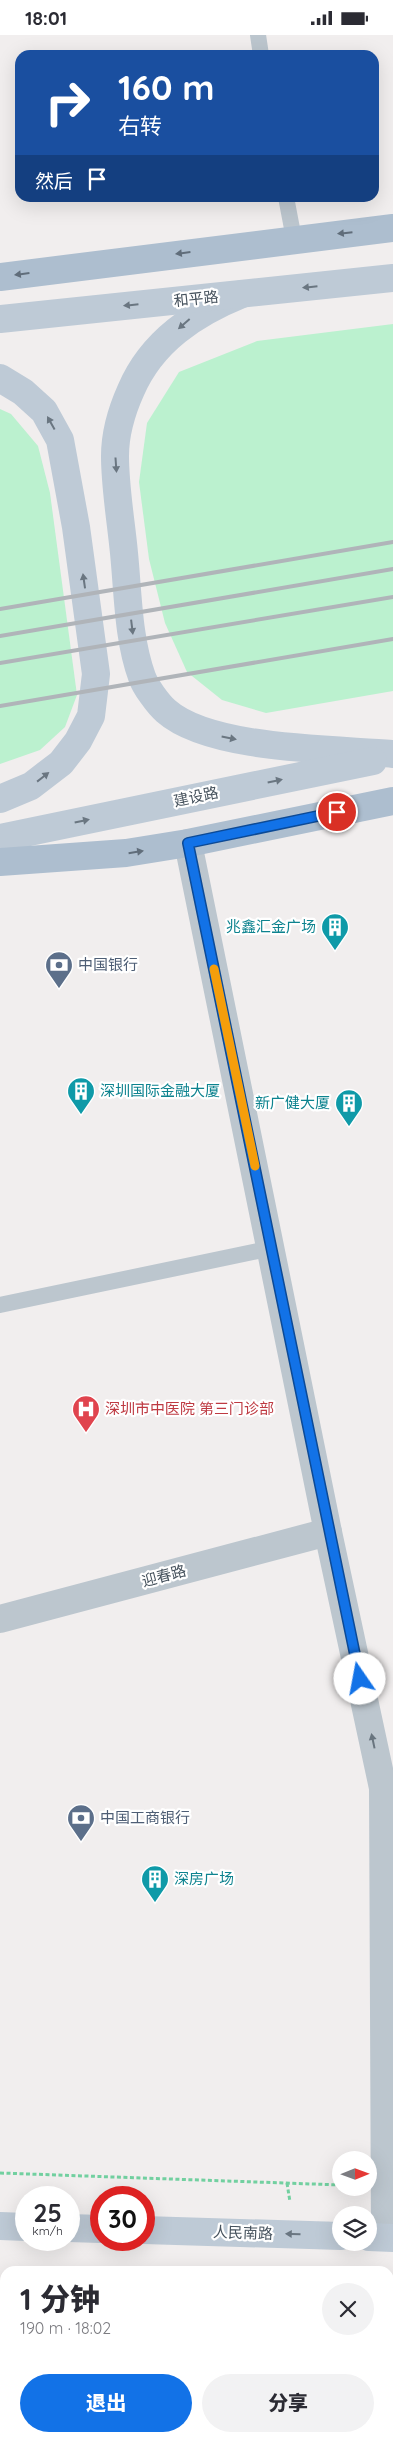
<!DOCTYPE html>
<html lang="zh">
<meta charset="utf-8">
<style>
:root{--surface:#fff;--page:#f2f2f3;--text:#2b2b33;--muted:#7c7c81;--accent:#1272e7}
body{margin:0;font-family:Quicksand,"Noto Sans SC",sans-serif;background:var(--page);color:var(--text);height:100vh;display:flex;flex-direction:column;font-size:19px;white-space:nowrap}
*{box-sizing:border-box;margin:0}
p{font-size:16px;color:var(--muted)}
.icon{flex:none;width:28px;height:28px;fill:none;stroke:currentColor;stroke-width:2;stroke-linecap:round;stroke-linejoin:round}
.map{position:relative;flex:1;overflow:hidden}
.sheet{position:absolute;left:0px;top:2231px;width:394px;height:176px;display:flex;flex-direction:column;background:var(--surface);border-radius:15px 15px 0 0;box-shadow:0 5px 20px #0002}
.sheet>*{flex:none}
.hud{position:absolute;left:15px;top:15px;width:364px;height:152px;border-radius:15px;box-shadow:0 5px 20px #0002;background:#1a4fa0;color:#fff;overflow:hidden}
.needle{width:32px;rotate:89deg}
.fabs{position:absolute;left:332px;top:2116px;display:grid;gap:10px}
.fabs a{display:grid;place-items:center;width:45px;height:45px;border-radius:50%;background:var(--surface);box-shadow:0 5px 20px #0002;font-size:25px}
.speed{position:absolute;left:15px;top:2151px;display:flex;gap:10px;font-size:25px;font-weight:700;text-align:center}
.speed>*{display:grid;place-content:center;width:65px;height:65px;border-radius:50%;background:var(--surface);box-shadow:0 5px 20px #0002;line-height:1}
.speed small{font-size:12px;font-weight:400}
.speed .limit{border:8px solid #d22;background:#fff;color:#111}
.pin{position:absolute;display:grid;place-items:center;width:42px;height:42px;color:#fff;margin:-21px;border:2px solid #fff;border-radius:50%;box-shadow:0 1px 5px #0007}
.me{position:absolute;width:55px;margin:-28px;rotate:348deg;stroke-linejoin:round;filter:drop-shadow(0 0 4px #0008)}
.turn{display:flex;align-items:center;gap:18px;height:105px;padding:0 20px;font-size:22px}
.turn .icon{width:65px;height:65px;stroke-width:2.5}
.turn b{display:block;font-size:35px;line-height:42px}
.then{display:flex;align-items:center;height:48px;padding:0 20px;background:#0003;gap:10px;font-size:19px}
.round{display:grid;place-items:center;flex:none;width:52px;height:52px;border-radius:26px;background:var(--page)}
.overview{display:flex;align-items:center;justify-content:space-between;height:85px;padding:0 20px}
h1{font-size:30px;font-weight:800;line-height:38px}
.action{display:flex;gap:10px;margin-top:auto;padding:10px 20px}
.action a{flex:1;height:58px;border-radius:30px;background:var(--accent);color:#fff;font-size:20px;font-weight:800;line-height:58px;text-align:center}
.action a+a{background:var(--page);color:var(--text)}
.status{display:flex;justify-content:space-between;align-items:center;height:35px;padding:0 25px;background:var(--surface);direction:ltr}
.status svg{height:14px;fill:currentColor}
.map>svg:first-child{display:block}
</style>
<div class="status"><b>18:01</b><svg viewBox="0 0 49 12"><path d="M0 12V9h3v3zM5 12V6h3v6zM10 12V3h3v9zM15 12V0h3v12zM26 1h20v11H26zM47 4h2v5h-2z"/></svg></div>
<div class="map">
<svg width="393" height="2407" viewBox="0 0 393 2407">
<rect width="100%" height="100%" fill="#f1eeee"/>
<g fill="#bbf1cf">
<path d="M393 289V656L266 678 222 665 187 637 165 588 149 524 139 447 147 388 179 337 257 306Z"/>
<path d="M0 374 11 379 38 411 50 458 77 660 65 692 40 715 0 729Z"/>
</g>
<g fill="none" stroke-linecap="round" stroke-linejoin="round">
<g stroke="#72d0a0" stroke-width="3" stroke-dasharray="4 2.5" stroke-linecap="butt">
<path d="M0 2138 341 2150"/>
<path d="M287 2148 290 2167"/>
<path d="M38 2161H59"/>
<path d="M0 2307H5"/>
<path d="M389 2312H393"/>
<path d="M0 2336H5"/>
<path d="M389 2336H393"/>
</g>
<g stroke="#bcc6ce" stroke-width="16">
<path d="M258 0 261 20"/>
<path d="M286 162 294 204"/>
<path d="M0 1270 272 1213"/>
<path d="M63 2407V2402"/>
</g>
<g stroke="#bcc6ce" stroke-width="28">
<path d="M188 808 328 1497 383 1753 385 2202"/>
<path d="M0 1584 328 1497"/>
<path d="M359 2407V2402"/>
</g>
<g stroke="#becad6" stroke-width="28">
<path d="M242 259C195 278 152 306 131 355 122 375 115 399 115 421 115 453 121 486 124 518 128 558 128 604 142 642 145 651 158 669 166 676 210 715 334 714 393 719"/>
<path d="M0 284 393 243"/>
<path d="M0 343 23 357 44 376 60 405 76 492 96 639 91 681 78 706 61 728 31 751 0 764"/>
<path d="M0 803 373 726"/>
<path d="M0 2191 26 2192"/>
<path d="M69 2193 101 2194"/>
<path d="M144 2195 341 2201"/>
<path d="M369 2202 393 2203"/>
<path d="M0 2262H5"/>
<path d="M389 2271H393"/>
</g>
<g stroke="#adbecf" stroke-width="28">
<path d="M0 242 393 193"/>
<path d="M0 827 126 818 188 808 393 766"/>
</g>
<g stroke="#b0b4b9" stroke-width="4">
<path d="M0 574 393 507"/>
<path d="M0 601 393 534"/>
<path d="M0 628 393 562"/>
<path d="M0 671 393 604"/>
</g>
</g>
<defs><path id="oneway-solid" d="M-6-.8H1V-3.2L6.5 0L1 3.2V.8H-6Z" transform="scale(1.25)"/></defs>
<g fill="#606d7a">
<use href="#oneway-solid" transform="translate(345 198) rotate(174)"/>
<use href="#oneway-solid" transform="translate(183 218) rotate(173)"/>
<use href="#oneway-solid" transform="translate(22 239) rotate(173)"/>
<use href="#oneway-solid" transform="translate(136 817) rotate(-9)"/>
</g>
<g fill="#6a7681">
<use href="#oneway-solid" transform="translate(310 252) rotate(174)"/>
<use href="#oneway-solid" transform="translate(131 270) rotate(174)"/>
<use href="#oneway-solid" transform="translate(184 289) rotate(139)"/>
<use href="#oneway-solid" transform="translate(51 388) rotate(-119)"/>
<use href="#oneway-solid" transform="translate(116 430) rotate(86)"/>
<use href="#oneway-solid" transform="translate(84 546) rotate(-98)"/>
<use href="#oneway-solid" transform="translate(132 592) rotate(83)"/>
<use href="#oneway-solid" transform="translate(229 703) rotate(11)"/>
<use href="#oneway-solid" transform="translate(43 742) rotate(-38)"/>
<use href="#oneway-solid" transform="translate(275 746) rotate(-12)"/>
<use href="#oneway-solid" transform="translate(82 786) rotate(-12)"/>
<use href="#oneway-solid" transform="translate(293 2199) rotate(-178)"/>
</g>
<use fill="#69757f" href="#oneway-solid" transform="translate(373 1706) rotate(-102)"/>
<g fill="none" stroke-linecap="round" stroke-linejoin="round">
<g stroke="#0c4a96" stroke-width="12">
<path id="route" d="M337 777 188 808 360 1644"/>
</g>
<use href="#route" stroke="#1272e7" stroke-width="9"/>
<path stroke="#f59e0b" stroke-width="9" d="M214 934 255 1131"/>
</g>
<defs>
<g id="building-pin" transform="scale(1.4375)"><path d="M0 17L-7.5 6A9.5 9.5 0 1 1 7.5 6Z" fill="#0f9aa8" stroke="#fff"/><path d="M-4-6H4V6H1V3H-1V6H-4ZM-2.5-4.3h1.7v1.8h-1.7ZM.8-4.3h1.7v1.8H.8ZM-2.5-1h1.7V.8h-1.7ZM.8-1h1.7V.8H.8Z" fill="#fff"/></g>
<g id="bank-pin" transform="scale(1.4375)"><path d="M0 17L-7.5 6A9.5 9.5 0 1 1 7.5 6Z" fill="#5c6f8a" stroke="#fff"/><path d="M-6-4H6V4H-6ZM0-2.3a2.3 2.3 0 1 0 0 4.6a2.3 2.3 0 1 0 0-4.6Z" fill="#fff"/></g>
<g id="hospital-pin" transform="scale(1.4375)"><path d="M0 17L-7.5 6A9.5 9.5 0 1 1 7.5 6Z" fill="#e0444e" stroke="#fff"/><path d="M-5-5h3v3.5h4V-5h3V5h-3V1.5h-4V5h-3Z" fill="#fff"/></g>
</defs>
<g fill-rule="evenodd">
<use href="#building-pin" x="335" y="892"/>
<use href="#bank-pin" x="59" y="930"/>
<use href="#building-pin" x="81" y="1056"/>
<use href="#building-pin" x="349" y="1068"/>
<use href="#hospital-pin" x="86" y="1374"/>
<use href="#bank-pin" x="81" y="1783"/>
<use href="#building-pin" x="155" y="1844"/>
</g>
<g text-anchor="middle" stroke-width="4.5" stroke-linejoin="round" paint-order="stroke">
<g font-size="15" fill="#46525d" stroke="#fff">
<text transform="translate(196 264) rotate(-6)" y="5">和平路</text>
<text transform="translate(196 762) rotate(-12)" y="5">建设路</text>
<text transform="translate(164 1541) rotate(-15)" y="5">迎春路</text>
<text transform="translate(243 2198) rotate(2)" y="5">人民南路</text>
</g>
<g font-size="15" fill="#0d838f" stroke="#fff" text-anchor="end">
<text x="316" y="897">兆鑫汇金广场</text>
<text x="100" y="1061" text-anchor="start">深圳国际金融大厦</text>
<text x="330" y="1073">新广健大厦</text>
<text x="174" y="1849" text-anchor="start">深房广场</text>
</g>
<g font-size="15" fill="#4e5e75" stroke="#fff" text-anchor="start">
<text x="78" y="935">中国银行</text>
<text x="100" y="1788">中国工商银行</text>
</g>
<g font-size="15" fill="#be3a42" stroke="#fff" text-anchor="start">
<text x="105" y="1379">深圳市中医院 第三门诊部</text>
</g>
</g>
</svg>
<div class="fabs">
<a><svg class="needle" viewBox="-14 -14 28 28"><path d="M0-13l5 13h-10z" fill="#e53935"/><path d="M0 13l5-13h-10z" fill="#7c7c81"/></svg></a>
<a><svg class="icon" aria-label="layers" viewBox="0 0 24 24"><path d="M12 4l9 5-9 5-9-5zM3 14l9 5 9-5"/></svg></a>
</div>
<div class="speed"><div>25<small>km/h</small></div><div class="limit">30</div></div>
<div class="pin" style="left:337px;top:777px;background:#d93025"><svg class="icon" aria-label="arrive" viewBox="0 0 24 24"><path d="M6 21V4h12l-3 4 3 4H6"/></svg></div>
<svg class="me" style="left:360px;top:1644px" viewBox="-20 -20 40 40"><circle r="19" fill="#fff"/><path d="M0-13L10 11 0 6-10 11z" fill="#1272e7"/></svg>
<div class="hud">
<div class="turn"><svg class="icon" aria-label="right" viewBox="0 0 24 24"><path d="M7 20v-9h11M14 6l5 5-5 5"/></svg><div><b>160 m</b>右转</div></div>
<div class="then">然后<svg class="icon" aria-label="arrive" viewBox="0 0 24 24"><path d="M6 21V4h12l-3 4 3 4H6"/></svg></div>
</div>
<section class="sheet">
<div class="overview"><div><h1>1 分钟</h1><p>190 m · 18:02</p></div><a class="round"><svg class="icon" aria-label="close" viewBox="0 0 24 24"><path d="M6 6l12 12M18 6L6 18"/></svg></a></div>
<div class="action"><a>退出</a><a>分享</a></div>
</section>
</div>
